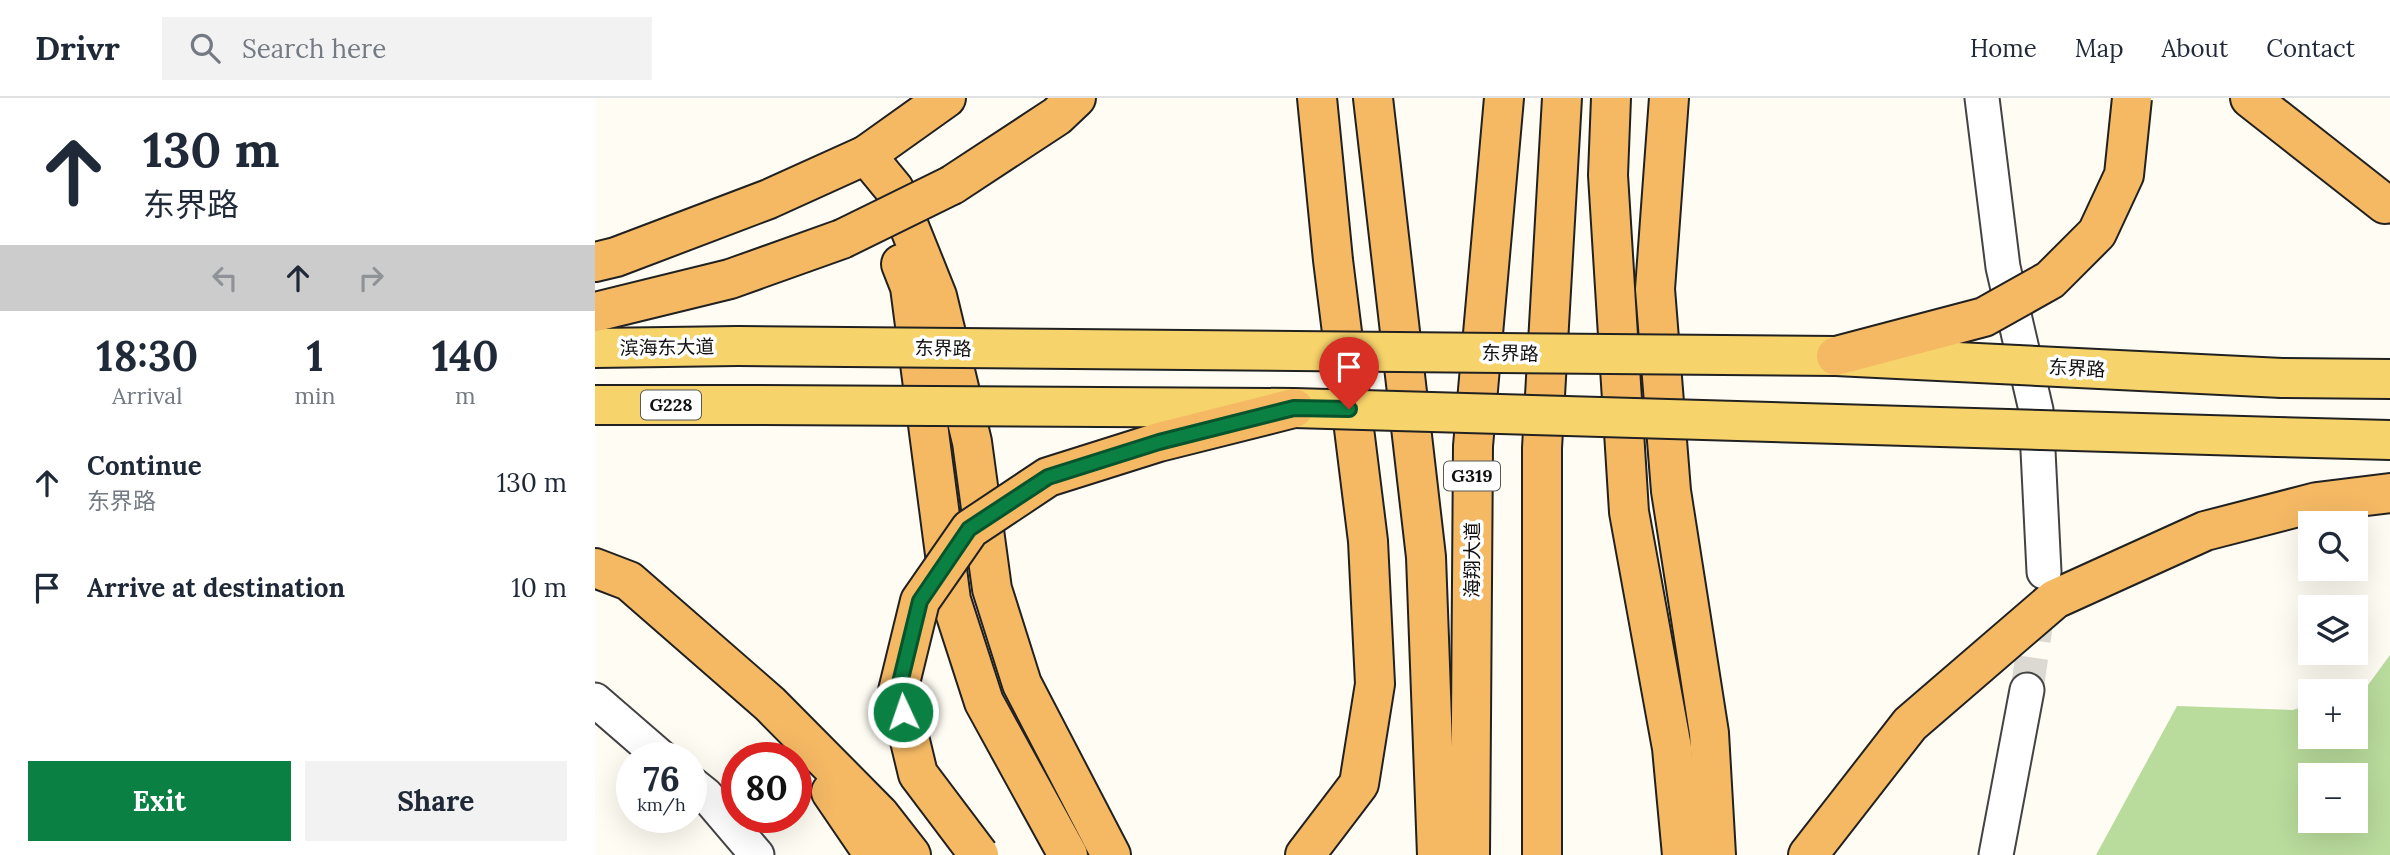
<!DOCTYPE html>
<meta charset="utf-8">
<style>
:root{--surface:#fff;--page:#f2f2f3;--text:#1f2937;--muted:#747a83;--line:#e0e1e3;--accent:#0b8043}
body{margin:0;font-family:Lora,"Noto Sans SC",serif;background:var(--page);color:var(--text);height:100vh;display:flex;flex-direction:column;font-size:26px;white-space:nowrap}
*{box-sizing:border-box;margin:0}
p{font-size:23px;color:var(--muted)}
.icon{flex:none;width:38px;height:38px;fill:none;stroke:currentColor;stroke-width:2;stroke-linecap:round;stroke-linejoin:round}
.map{position:relative;flex:1;overflow:hidden}
.side{display:flex;flex-direction:column;background:var(--surface);width:595px}
.side>*{flex:none}
.banner{background:#fff;color:var(--text);overflow:hidden}
.controls{position:absolute;left:1703px;top:413px;display:grid;gap:14px}
.controls a{display:grid;place-items:center;width:70px;height:70px;border-radius:0px;background:var(--surface);box-shadow:0 7px 28px #0002;font-size:35px}
.speed{position:absolute;left:21px;top:644px;display:flex;gap:14px;font-size:35px;font-weight:700;text-align:center}
.speed>*{display:grid;place-content:center;width:91px;height:91px;border-radius:50%;background:var(--surface);box-shadow:0 7px 28px #0002;line-height:1}
.speed small{font-size:18px;font-weight:400}
.speed .limit{border:10px solid #d22;background:#fff;color:#111}
.pin{position:absolute;display:grid;place-items:center;width:60px;height:60px;color:#fff;margin:-72px -30px;border-radius:50% 50% 50% 0;rotate:-45deg;box-shadow:0 0 7px #0007}
.pin .icon{rotate:45deg}
.me{position:absolute;width:77px;margin:-38px;rotate:357deg;stroke-linejoin:round;filter:drop-shadow(0 0 5px #0008)}
.turn{display:flex;align-items:center;gap:24px;height:147px;padding:0 28px;font-size:32px}
.turn .icon{width:91px;height:91px;stroke-width:2.5}
.turn b{display:block;font-size:49px;line-height:60px}
.lanes{display:flex;align-items:center;height:66px;padding:0 28px;background:#0003;justify-content:center;gap:35px;direction:ltr}
.lanes .off{opacity:.35}
.eta{display:flex;justify-content:space-evenly;align-items:center;height:119px;text-align:center}
.eta b{font-size:42px;font-weight:700;line-height:49px}
.action{display:flex;gap:14px;margin-top:auto;padding:14px 28px}
.action a{flex:1;height:80px;border-radius:0px;background:var(--accent);color:#fff;font-size:28px;font-weight:700;line-height:80px;text-align:center}
.action a+a{background:var(--page);color:var(--text)}
ul{padding:0;list-style:none}
li{display:flex;align-items:center;gap:21px;height:105px;padding:0 28px}
li div{flex:1}
li b{display:block;font-size:26px}
li em{font-style:normal}
header{display:flex;align-items:center;gap:42px;box-sizing:border-box;height:98px;padding:0 35px;background:var(--surface);border-bottom:2px solid var(--line)}
header strong{font-size:33px}
nav{display:flex;gap:38px;margin-inline-start:auto;font-size:24px}
.search{width:490px;height:63px;background:var(--page);display:flex;align-items:center;gap:18px;box-sizing:border-box;padding:0 24px;border-radius:0px;color:var(--muted);font-size:26px}
main{display:flex;flex:1;min-height:0}
.map>svg:first-child{display:block}
</style>
<header>
<strong>Drivr</strong>
<div class="search"><svg class="icon" aria-label="search" viewBox="0 0 24 24"><circle cx="10" cy="10" r="6"/><path d="M15 15l6 6"/></svg>Search here</div>
<nav><a>Home</a><a>Map</a><a>About</a><a>Contact</a></nav>
</header>
<main>
<section class="side">
<div class="banner">
<div class="turn"><svg class="icon" aria-label="ahead" viewBox="0 0 24 24"><path d="M12 20V5M6 11l6-6 6 6"/></svg><div><b>130 m</b>东界路</div></div>
<div class="lanes"><svg class="icon off" aria-label="left" viewBox="0 0 24 24"><path d="M17 20v-9H6M10 6l-5 5 5 5"/></svg><svg class="icon" aria-label="ahead" viewBox="0 0 24 24"><path d="M12 20V5M6 11l6-6 6 6"/></svg><svg class="icon off" aria-label="right" viewBox="0 0 24 24"><path d="M7 20v-9h11M14 6l5 5-5 5"/></svg></div>
</div>
<div class="eta">
<div><b>18:30</b><p>Arrival</p></div>
<div><b>1</b><p>min</p></div>
<div><b>140</b><p>m</p></div>
</div>
<ul>
<li><svg class="icon" aria-label="ahead" viewBox="0 0 24 24"><path d="M12 20V5M6 11l6-6 6 6"/></svg><div><b>Continue</b><p>东界路</p></div><em>130 m</em></li>
<li><svg class="icon" aria-label="arrive" viewBox="0 0 24 24"><path d="M6 21V4h12l-3 4 3 4H6"/></svg><div><b>Arrive at destination</b></div><em>10 m</em></li>
</ul>
<div class="action"><a>Exit</a><a>Share</a></div>
</section>
<div class="map">
<svg width="1795" height="757" viewBox="0 0 1795 757">
<rect width="100%" height="100%" fill="#fffcf3"/>
<path fill="#b9db9c" fill-rule="evenodd" d="M1795 557V757H1501L1582 608 1698 612 1715 606V639H1760V593H1753L1773 587ZM1715 677H1760V723H1715Z"/>
<g fill="none" stroke-linecap="round" stroke-linejoin="round">
<path stroke="#dbd9d1" stroke-width="33" stroke-dasharray="33 17" stroke-linecap="butt" d="M1432 592 1445 501"/>
<g stroke="#434343" stroke-width="37">
<g id="minor">
<path d="M1387 0 1408 169 1441 312 1449 474"/>
<path d="M0 602 67 660"/>
<path d="M96 685 111 697 162 757"/>
<path d="M1401 757 1432 592"/>
</g>
</g>
<g stroke="#212121" stroke-width="42">
<g id="primary">
<path d="M0 250 143 248"/>
<path d="M1687 280 1795 281"/>
<path d="M0 307H151"/>
<path d="M1682 339 1795 342"/>
</g>
</g>
<g stroke="#212121" stroke-width="42">
<g id="trunk">
<path d="M778 0 831 459 842 757"/>
<path d="M1016 0 1013 77 1034 414 1077 650 1087 757"/>
<path d="M1074 0 1060 191 1076 393 1114 635 1121 757"/>
<path d="M1655 0 1790 106"/>
<path d="M271 57 299 91 342 198 377 344 397 491 427 586 516 757"/>
<path d="M357 87 462 18 481 0"/>
<path d="M0 164 21 159 174 101 271 57 351 0"/>
<path d="M306 166 315 189 356 502 389 604 473 757"/>
<path d="M0 214 135 181 247 141"/>
<path d="M0 470 34 483 175 606 284 716 316 757"/>
<path d="M236 694 279 757"/>
<path d="M710 757 764 686 780 586 773 443 738 162 722 0"/>
<path d="M875 757 878 348 909 0"/>
<path d="M947 757V350L967 0"/>
<path d="M1213 757 1315 626 1460 501 1610 433 1722 404 1795 395"/>
</g>
</g>
<use href="#minor" stroke="#fff" stroke-width="33"/>
<use href="#primary" stroke="#f7d36b" stroke-width="38"/>
<use href="#trunk" stroke="#f5b964" stroke-width="38"/>
<g stroke="#212121" stroke-width="42" stroke-linecap="butt">
<g id="primary-bridge">
<path d="M143 248 1241 258 1687 280"/>
<path d="M151 307 699 310 1682 339"/>
</g>
</g>
<g stroke="#212121" stroke-width="42" stroke-linecap="butt">
<g id="trunk-bridge">
<path d="M247 141 357 87"/>
<path d="M1241 258 1389 219 1455 182 1502 135 1529 77 1537 0"/>
<path d="M384 757 323 676 303 593 325 503 375 431 453 379 564 344 699 310"/>
</g>
</g>
<use href="#primary-bridge" stroke="#f7d36b" stroke-width="38"/>
<use href="#trunk-bridge" stroke="#f5b964" stroke-width="38"/>
</g>
<g fill="none" stroke-linecap="round" stroke-linejoin="round">
<g stroke="#07532c" stroke-width="18">
<path id="route" d="M308 614 303 593 325 503 374 431 453 379 564 344 699 310 754 311"/>
</g>
<use href="#route" stroke="#0b8043" stroke-width="12"/>
</g>
<g text-anchor="middle" stroke-width="7" stroke-linejoin="round" paint-order="stroke">
<g fill="#fff" stroke="#585858" stroke-width="2">
<rect x="46" y="292.5" width="60" height="29" rx="5"/>
<rect x="849" y="363.5" width="56" height="29" rx="5"/>
</g>
<g font-size="18" font-weight="bold" fill="#101010">
<text x="76" y="313">G228</text>
<text x="877" y="384">G319</text>
</g>
<g font-size="19" fill="#101010" stroke="#fff">
<text transform="translate(72 249) rotate(-1)" y="7">滨海东大道</text>
<text transform="translate(348 250) rotate(1)" y="7">东界路</text>
<text transform="translate(915 255) rotate(1)" y="7">东界路</text>
<text transform="translate(1482 270) rotate(3)" y="7">东界路</text>
<text transform="translate(877 462) rotate(-90)" y="7">海翔大道</text>
</g>
</g>
</svg>
<div class="controls">
<a><svg class="icon" aria-label="search" viewBox="0 0 24 24"><circle cx="10" cy="10" r="6"/><path d="M15 15l6 6"/></svg></a>
<a><svg class="icon" aria-label="layers" viewBox="0 0 24 24"><path d="M12 4l9 5-9 5-9-5zM3 14l9 5 9-5"/></svg></a>
<a>+</a>
<a>−</a>
</div>
<div class="speed"><div>76<small>km/h</small></div><div class="limit">80</div></div>
<div class="pin" style="left:754px;top:311px;background:#d93025"><svg class="icon" aria-label="arrive" viewBox="0 0 24 24"><path d="M6 21V4h12l-3 4 3 4H6"/></svg></div>
<svg class="me" style="left:308px;top:614px" viewBox="-20 -20 40 40"><circle r="17" fill="#0b8043" stroke="#fff" stroke-width="3"/><path d="M0-11L8 9 0 5-8 9z" fill="#fff"/></svg>
</div>
</main>
